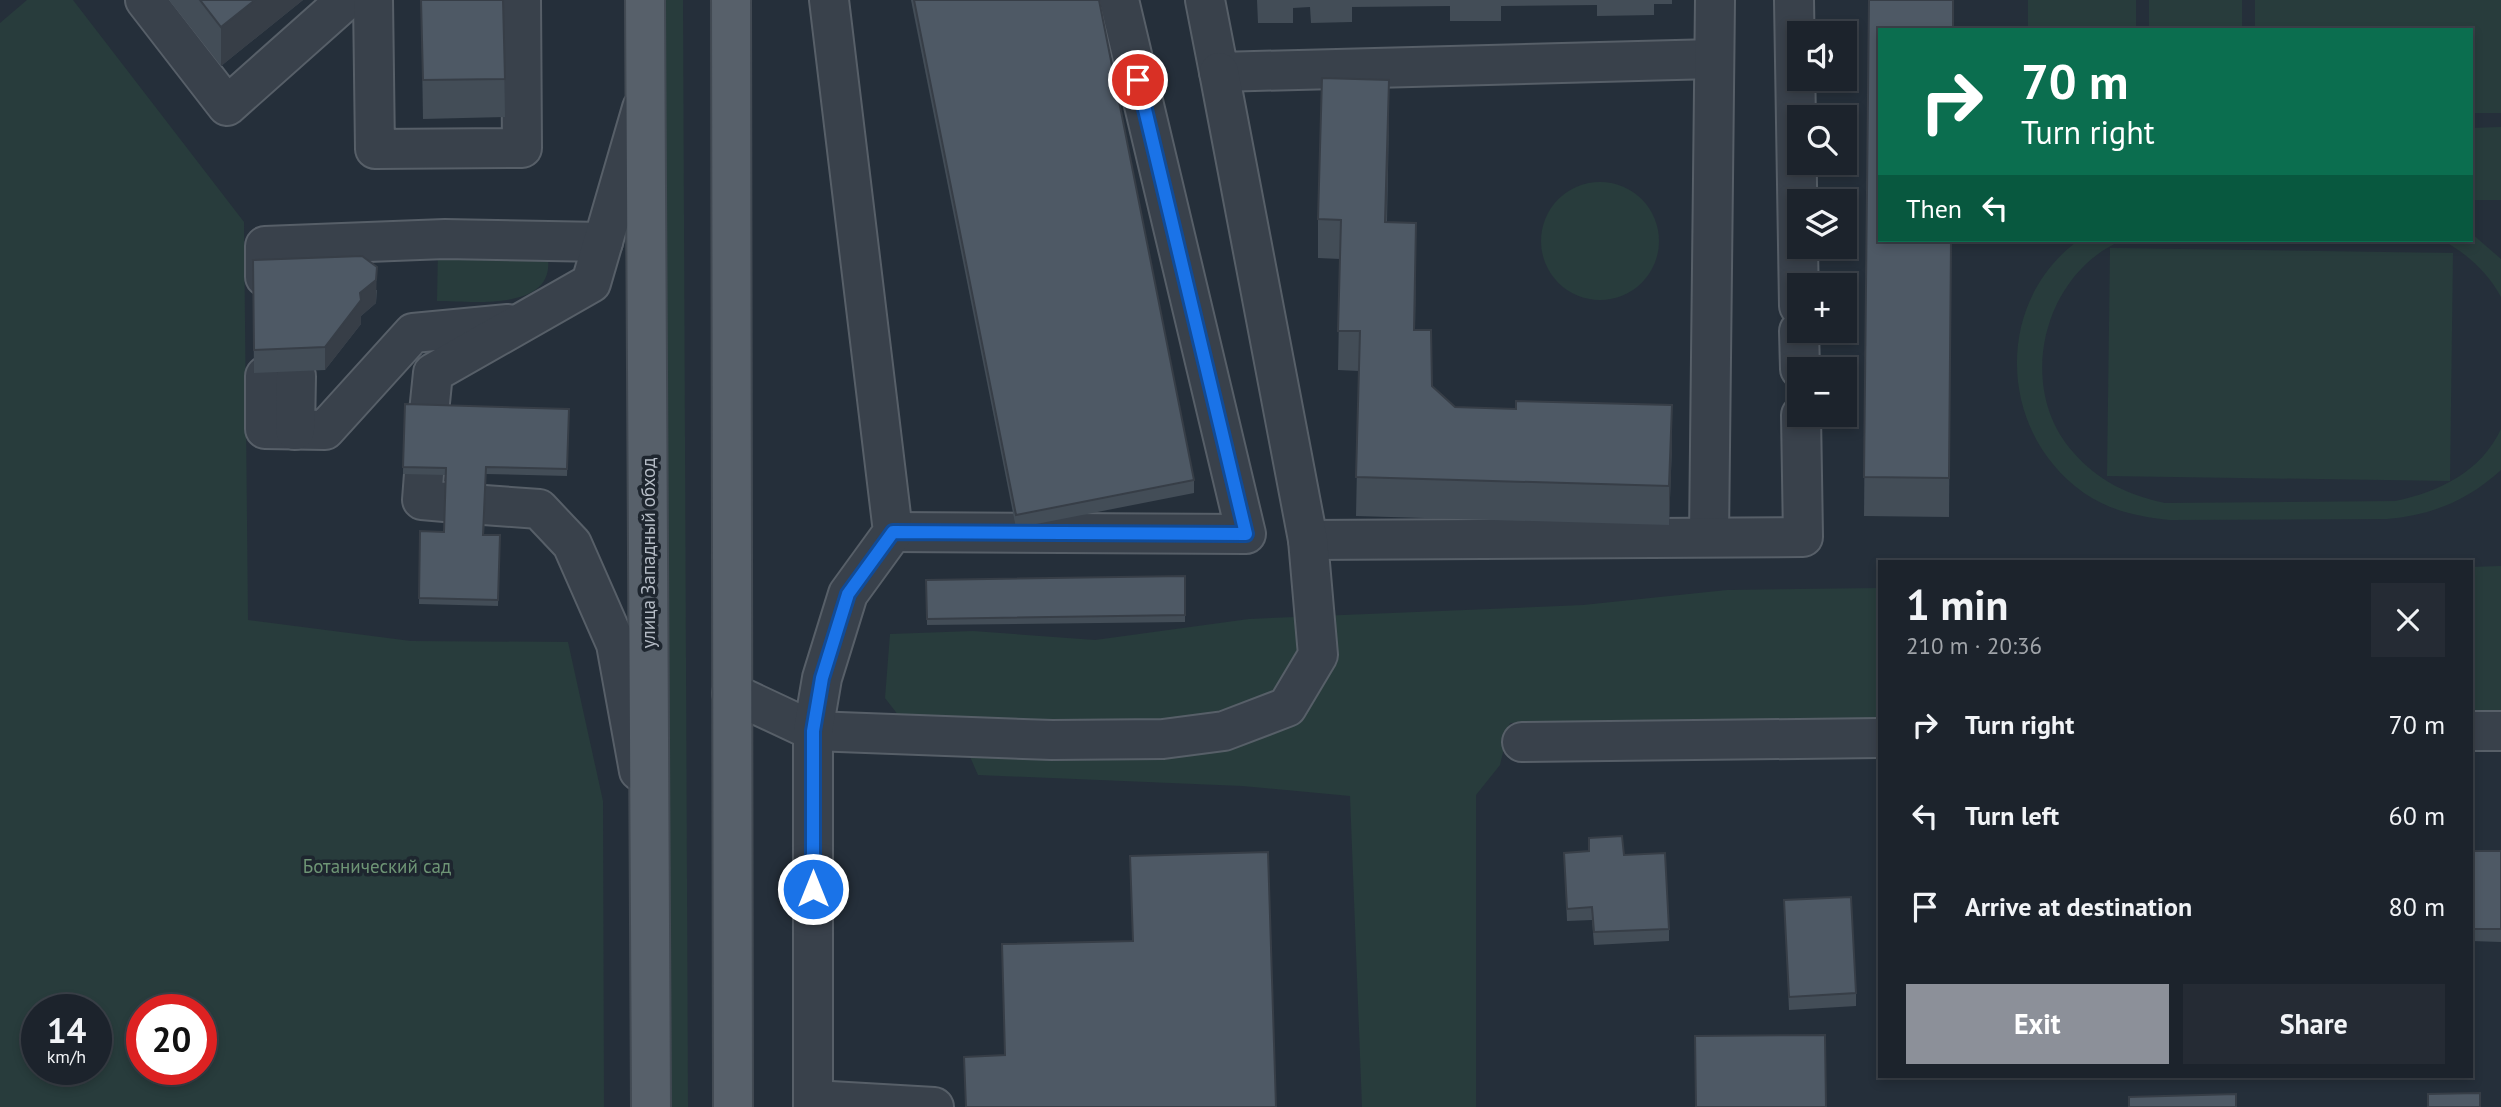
<!DOCTYPE html>
<meta charset="utf-8">
<style>
:root{--surface:#1c232c;--page:#252b34;--text:#f1f3f6;--muted:#a0a4a9;--line:#3a4048;--accent:#8c9099}
body{margin:0;font-family:"PT Sans",sans-serif;background:var(--page);color:var(--text);height:100vh;display:flex;flex-direction:column;font-size:26px;white-space:nowrap}
*{box-sizing:border-box;margin:0}
p{font-size:23px;color:var(--muted)}
.icon{flex:none;width:38px;height:38px;fill:none;stroke:currentColor;stroke-width:2;stroke-linecap:round;stroke-linejoin:round}
.map{position:relative;flex:1;overflow:hidden}
.sheet{position:absolute;left:1878px;top:560px;width:595px;height:518px;display:flex;flex-direction:column;background:var(--surface);border-radius:0px;box-shadow:0 4px 10px #0003,0 0 0 2px var(--line)}
.sheet>*{flex:none}
.banner{position:absolute;left:1878px;top:28px;width:595px;height:214px;border-radius:0px;box-shadow:0 4px 10px #0003,0 0 0 2px var(--line);background:#0b6e4f;color:#fff;overflow:hidden}
.fabs{position:absolute;left:1787px;top:21px;display:grid;gap:14px}
.fabs a{display:grid;place-items:center;width:70px;height:70px;border-radius:0px;background:var(--surface);box-shadow:0 4px 10px #0003,0 0 0 2px var(--line);font-size:35px}
.speed{position:absolute;left:21px;top:994px;display:flex;gap:14px;font-size:35px;font-weight:700;text-align:center}
.speed>*{display:grid;place-content:center;width:91px;height:91px;border-radius:50%;background:var(--surface);box-shadow:0 4px 10px #0003,0 0 0 2px var(--line);line-height:1}
.speed small{font-size:18px;font-weight:400}
.speed .limit{border:10px solid #d22;background:#fff;color:#111}
.pin{position:absolute;display:grid;place-items:center;width:60px;height:60px;color:#fff;margin:-30px;border:4px solid #fff;border-radius:50%;box-shadow:0 2px 7px #0007}
.me{position:absolute;width:77px;margin:-38px;rotate:0deg;stroke-linejoin:round;filter:drop-shadow(0 0 5px #0008)}
.turn{display:flex;align-items:center;gap:24px;height:147px;padding:0 28px;font-size:32px}
.turn .icon{width:91px;height:91px;stroke-width:2.5}
.turn b{display:block;font-size:49px;line-height:60px}
.then{display:flex;align-items:center;height:66px;padding:0 28px;background:#0003;gap:14px;font-size:26px}
.round{display:grid;place-items:center;flex:none;width:74px;height:74px;border-radius:0px;background:var(--page)}
.headline{display:flex;align-items:center;justify-content:space-between;height:119px;padding:0 28px}
h1{font-size:42px;font-weight:700;line-height:52px}
.action{display:flex;gap:14px;margin-top:auto;padding:14px 28px}
.action a{flex:1;height:80px;border-radius:0px;background:var(--accent);color:#fff;font-size:28px;font-weight:700;line-height:80px;text-align:center}
.action a+a{background:var(--page);color:var(--text)}
ul{padding:0;list-style:none}
li{display:flex;align-items:center;gap:21px;height:91px;padding:0 28px}
li div{flex:1}
li b{display:block;font-size:26px}
li em{font-style:normal}
.map>svg:first-child{display:block}
</style>
<div class="map">
<svg width="2501" height="1107" viewBox="0 0 2501 1107">
<rect width="100%" height="100%" fill="#252f3a"/>
<g fill="#283c3c" fill-rule="evenodd">
<path d="M27 0H73L244 222 248 620 411 641 568 642 603 801 604 1107H0V23ZM37 1010H96V1069H37ZM142 1010H201V1069H142Z"/>
<path d="M662 0H683L688 1107H668Z"/>
<rect x="2028" y="0" width="108" height="30"/>
<rect x="2149" y="0" width="93" height="30"/>
<path d="M2255 0H2501V113H2471V30H2255Z"/>
<path d="M2501 127V200H2471V128Z"/>
<circle cx="1600" cy="241" r="59"/>
<path d="M2471 233 2501 259V297C2488 272 2466 253 2442 240H2471Z"/>
<path d="M2079 240H2123C2043 273 2015 387 2073 452 2098 481 2128 495 2165 503L2395 501C2439 492 2481 472 2501 429V470C2467 501 2432 515 2387 519L2170 520C2140 517 2110 511 2084 493 1998 433 1993 302 2079 240Z"/>
<path d="M2110 248 2453 253 2450 481 2107 476Z"/>
<path d="M438 249 548 259C554 312 471 301 437 301Z"/>
<path d="M2501 566V711H2471V567Z"/>
<path d="M1879 588V718L1510 723 1500 765 1476 795V1107H1362L1350 796 1242 786 978 775 957 727 902 720 885 698 890 634 973 631 1095 640 1249 619 1583 605 1727 590Z"/>
</g>
<g fill="none" stroke-linecap="round" stroke-linejoin="round">
<g stroke="#575f68" stroke-width="42">
<g id="minor">
<path d="M145 0 227 106 346 0"/>
<path d="M373 0 375 149 522 148 521 0"/>
<path d="M1205 0 1219 72 1714 59"/>
<path d="M1794 0 1799 306"/>
<path d="M265 277V246L445 239 603 242"/>
<path d="M1799 331 1800 369"/>
<path d="M265 376V429L325 430 413 333 508 324"/>
<path d="M429 412 433 373 591 283 642 108"/>
<path d="M295 430 296 376"/>
<path d="M424 474 422 500 445 502"/>
<path d="M484 505 539 509 572 544 616 644 639 771"/>
<path d="M893 532 1246 534 1119 0"/>
<path d="M1709 537 1715 0"/>
<path d="M1308 540 1803 537 1801 415"/>
<path d="M732 693 813 731 1052 740 1163 739 1224 731 1287 707 1318 655 1308 540 1219 72"/>
<path d="M2471 731H2501"/>
<path d="M1522 742 1880 738"/>
<path d="M813 1100 934 1107"/>
<path d="M813 1107V731L822 678 848 594 893 532 829 0"/>
</g>
</g>
<g stroke="#424a53" stroke-width="42">
<g id="major">
<path d="M645 0 651 1107"/>
<path d="M731 0 733 1107"/>
</g>
</g>
<use href="#minor" stroke="#39414b" stroke-width="38"/>
<use href="#major" stroke="#57606a" stroke-width="38"/>
</g>
<g fill="#434d57">
<path d="M169 0H303L221 66Z"/>
<path d="M421 0H503L505 117 423 119Z"/>
<path d="M911 0H1099L1194 480V493L1016 528Z"/>
<path d="M1257 0H1672V4H1654V15L1597 16V5L1501 6V21H1450V6L1352 7V22L1311 23 1310 7 1293 8V23H1258Z"/>
<path d="M1869 0 1951 240 1949 517 1864 516Z"/>
<path d="M1389 120 1387 222 1416 262 1415 330 1432 386 1455 407 1672 445 1669 525 1356 516 1359 371 1338 370 1340 259 1318 258V219Z"/>
<path d="M253 283 377 290 376 303 361 316V324L325 370 254 373Z"/>
<path d="M405 404 569 409 567 476 486 474 484 535H500L498 606 419 604 420 531 444 532 446 475 403 474Z"/>
<path d="M1185 576V622L927 625 926 580Z"/>
<path d="M2471 851H2501V942L2471 941Z"/>
<path d="M1564 853 1624 855 1669 929V941L1594 945 1592 920 1567 921Z"/>
<path d="M1784 900 1856 993V1006L1789 1010Z"/>
</g>
<g fill="#373e47">
<path d="M255 0H303L221 66V27Z"/>
<path d="M1389 80V120L1385 261V222Z"/>
<path d="M1416 223V262L1414 370V330Z"/>
<path d="M377 267 376 303 361 316V324L325 370V347Z"/>
<path d="M1672 405V445L1669 525V486Z"/>
</g>
<g fill="#4e5965" stroke="#373e47" stroke-width="2">
<path d="M200 0H255L221 27Z"/>
<path d="M421 0H503L505 79 423 80Z"/>
<path d="M914 0H1099L1194 480 1016 515Z"/>
<path d="M1869 0H1953V30H1880V240H1951L1949 478 1864 477Z"/>
<path d="M1322 78 1389 80 1385 222 1416 223 1414 330H1431L1432 386 1455 407 1516 409V401L1672 405 1669 486 1356 477 1360 331H1338L1341 220 1318 219Z"/>
<path d="M362 256 377 267 376 280 360 293 361 300 325 347 254 350 253 260Z"/>
<path d="M405 404 569 409 567 469 486 467 483 535H500L498 600 419 598 420 531 444 532 446 468 403 467Z"/>
<path d="M1185 576V615L927 619 926 580Z"/>
<path d="M1622 836 1624 855 1665 853 1669 929 1594 932 1592 907 1567 909 1564 853 1589 851V838Z"/>
<rect x="2471" y="851" width="30" height="78"/>
<path d="M1268 852 1276 1107H966L964 1057 1005 1055 1002 944 1133 941 1130 856Z"/>
<path d="M1851 897 1856 993 1789 997 1784 900Z"/>
<path d="M1825 1035 1826 1107H1696L1695 1036Z"/>
<path d="M2480 1093V1107H2428V1094Z"/>
<path d="M2236 1094V1107H2129V1097Z"/>
</g>
<g fill="none" stroke-linecap="round" stroke-linejoin="round">
<g stroke="#114b97" stroke-width="18">
<path id="route" d="M813 889V731L822 678 848 594 893 532 1246 534 1138 80"/>
</g>
<use href="#route" stroke="#1a73e8" stroke-width="12"/>
</g>
<g text-anchor="middle" stroke-width="7" stroke-linejoin="round" paint-order="stroke">
<g font-size="19" fill="#b5bcc6" stroke="#1e262f">
<text transform="translate(648 553) rotate(-90)" y="7">улица Западный обход</text>
</g>
<g font-size="19" fill="#6e9575" stroke="#1e262f">
<text x="377" y="873">Ботанический сад</text>
</g>
</g>
</svg>
<div class="fabs">
<a><svg class="icon" aria-label="sound" viewBox="0 0 24 24"><path d="M4 9h4l5-4v14l-5-4H4zM17 9q2 3 0 6"/></svg></a>
<a><svg class="icon" aria-label="search" viewBox="0 0 24 24"><circle cx="10" cy="10" r="6"/><path d="M15 15l6 6"/></svg></a>
<a><svg class="icon" aria-label="layers" viewBox="0 0 24 24"><path d="M12 4l9 5-9 5-9-5zM3 14l9 5 9-5"/></svg></a>
<a>+</a>
<a>−</a>
</div>
<div class="speed"><div>14<small>km/h</small></div><div class="limit">20</div></div>
<div class="pin" style="left:1138px;top:80px;background:#d93025"><svg class="icon" aria-label="arrive" viewBox="0 0 24 24"><path d="M6 21V4h12l-3 4 3 4H6"/></svg></div>
<svg class="me" style="left:813px;top:889px" viewBox="-20 -20 40 40"><circle r="17" fill="#1a73e8" stroke="#fff" stroke-width="3"/><path d="M0-11L8 9 0 5-8 9z" fill="#fff"/></svg>
<div class="banner">
<div class="turn"><svg class="icon" aria-label="right" viewBox="0 0 24 24"><path d="M7 20v-9h11M14 6l5 5-5 5"/></svg><div><b>70 m</b>Turn right</div></div>
<div class="then">Then<svg class="icon" aria-label="left" viewBox="0 0 24 24"><path d="M17 20v-9H6M10 6l-5 5 5 5"/></svg></div>
</div>
<section class="sheet">
<div class="headline"><div><h1>1 min</h1><p>210 m · 20:36</p></div><a class="round"><svg class="icon" aria-label="close" viewBox="0 0 24 24"><path d="M6 6l12 12M18 6L6 18"/></svg></a></div>
<ul>
<li><svg class="icon" aria-label="right" viewBox="0 0 24 24"><path d="M7 20v-9h11M14 6l5 5-5 5"/></svg><div><b>Turn right</b></div><em>70 m</em></li>
<li><svg class="icon" aria-label="left" viewBox="0 0 24 24"><path d="M17 20v-9H6M10 6l-5 5 5 5"/></svg><div><b>Turn left</b></div><em>60 m</em></li>
<li><svg class="icon" aria-label="arrive" viewBox="0 0 24 24"><path d="M6 21V4h12l-3 4 3 4H6"/></svg><div><b>Arrive at destination</b></div><em>80 m</em></li>
</ul>
<div class="action"><a>Exit</a><a>Share</a></div>
</section>
</div>
